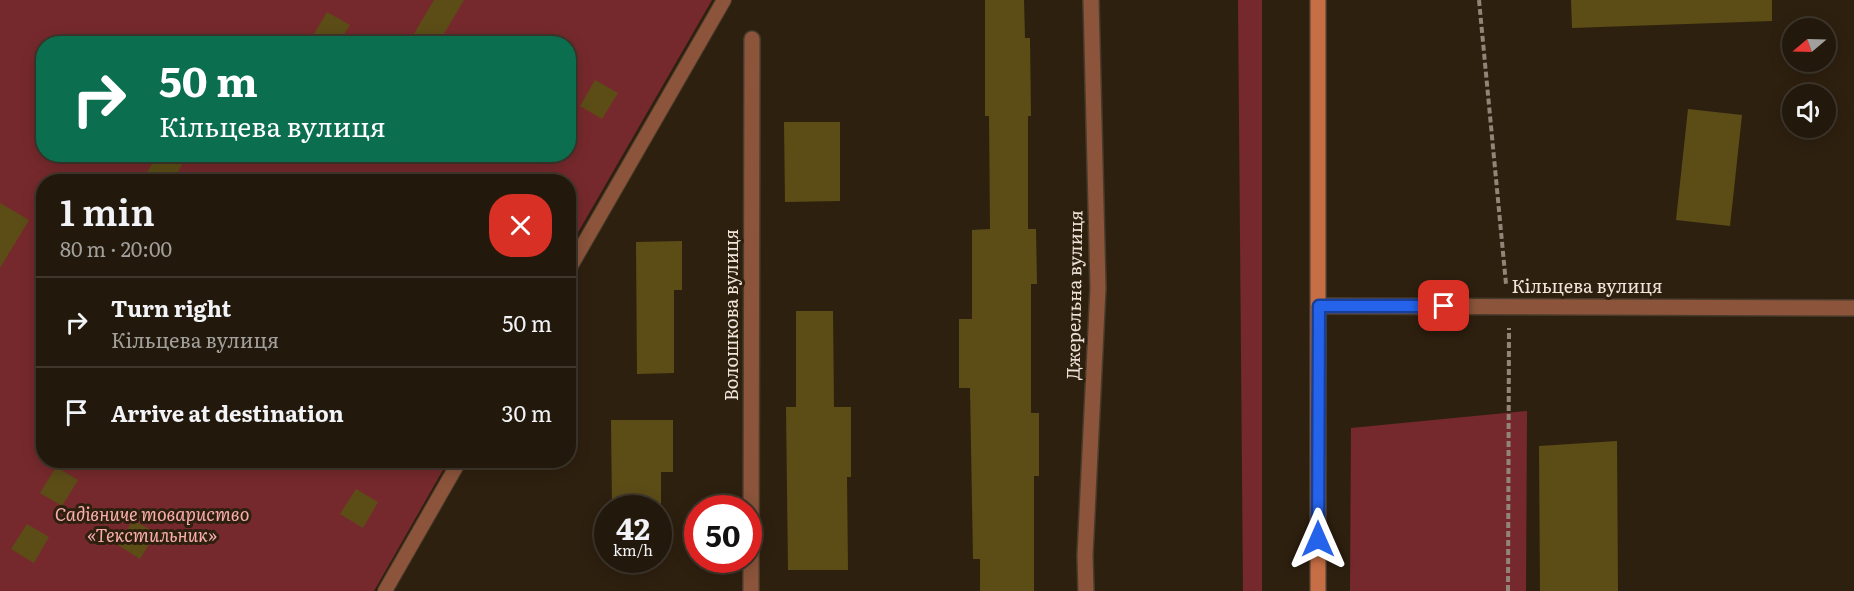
<!DOCTYPE html>
<meta charset="utf-8">
<style>
:root{--surface:#22180b;--page:#2e2519;--text:#f1f3f6;--muted:#a2a09d;--line:#3f372c}
body{margin:0;font-family:Literata,serif;background:var(--page);color:var(--text);height:100vh;display:flex;flex-direction:column;font-size:22px;white-space:nowrap}
*{box-sizing:border-box;margin:0}
p{font-size:20px;color:var(--muted)}
.icon{flex:none;width:33px;height:33px;fill:none;stroke:currentColor;stroke-width:2;stroke-linecap:round;stroke-linejoin:round}
.map{position:relative;flex:1;overflow:hidden}
.sheet{position:absolute;left:36px;top:174px;width:540px;height:294px;display:flex;flex-direction:column;background:var(--surface);border-radius:24px;box-shadow:0 3px 15px #0003,0 0 0 2px var(--line)}
.sheet>*{flex:none}
.guide{position:absolute;left:36px;top:36px;width:540px;height:126px;border-radius:24px;box-shadow:0 3px 15px #0003,0 0 0 2px var(--line);background:#0b6e4f;color:#fff;overflow:hidden}
.needle{width:39px;rotate:251deg}
.tools{position:absolute;left:1782px;top:18px;display:grid;gap:12px}
.tools a{display:grid;place-items:center;width:54px;height:54px;border-radius:50%;background:var(--surface);box-shadow:0 3px 15px #0003,0 0 0 2px var(--line);font-size:30px}
.speed{position:absolute;left:594px;top:495px;display:flex;gap:12px;font-size:30px;font-weight:700;text-align:center}
.speed>*{display:grid;place-content:center;width:78px;height:78px;border-radius:50%;background:var(--surface);box-shadow:0 3px 15px #0003,0 0 0 2px var(--line);line-height:1}
.speed small{font-size:15px;font-weight:400}
.speed .limit{border:9px solid #d22;background:#fff;color:#111}
.pin{position:absolute;display:grid;place-items:center;width:51px;height:51px;color:#fff;margin:-26px;border-radius:12px;box-shadow:0 3px 9px #0006}
.me{position:absolute;width:66px;margin:-33px;rotate:0deg;stroke-linejoin:round;filter:drop-shadow(0 0 4px #0008)}
.turn{display:flex;align-items:center;gap:21px;height:126px;padding:0 24px;font-size:27px}
.turn .icon{width:78px;height:78px;stroke-width:2.5}
.turn b{display:block;font-size:42px;line-height:51px}
.round{display:grid;place-items:center;flex:none;width:63px;height:63px;border-radius:24px;background:var(--page)}
.head{display:flex;align-items:center;justify-content:space-between;height:102px;padding:0 24px}
h1{font-size:36px;font-weight:600;line-height:45px}
ul{padding:0;list-style:none}
li{display:flex;align-items:center;gap:18px;height:90px;padding:0 24px;border-top:2px solid var(--line)}
li div{flex:1}
li b{display:block;font-size:22px}
li em{font-style:normal}
.map>svg:first-child{display:block}
</style>
<div class="map">
<svg width="1854" height="591" viewBox="0 0 1854 591">
<rect width="100%" height="100%" fill="#2e200f"/>
<g fill="#76292c" fill-rule="evenodd">
<path d="M0 0H712L569 248 568 182H44V460L448 461 374 591H0ZM44 44H568V154H44Z"/>
<path d="M1238 0H1262V591H1243Z"/>
<path d="M1527 411 1526 591H1350L1351 428Z"/>
</g>
<g fill="#5c4d17">
<path d="M434 0H464L438 44H408Z"/>
<path d="M985 0H1024L1025 38H1030L1031 116H1028V229H1036L1037 284H1031V413H1039V476H1034V591H980V559H973L970 388H959V319H972V230L990 229 989 116H985Z"/>
<path d="M1571 0H1772V21L1572 28Z"/>
<path d="M327 12 350 25 338 44H308Z"/>
<path d="M595 80 618 93 602 119 580 106Z"/>
<path d="M1688 109 1742 115 1730 226 1676 220Z"/>
<path d="M784 122H840V201L785 202Z"/>
<path d="M158 154H188L172 182H162L147 172Z"/>
<path d="M0 203 29 220 0 268Z"/>
<path d="M682 241V290H674V373L637 374 636 242Z"/>
<path d="M796 311H833L834 407H851V477H847L848 570H788L786 407H796Z"/>
<path d="M611 420H673V472H661V508H612Z"/>
<path d="M1617 441 1618 591H1540L1539 446Z"/>
<path d="M56 467 78 480 62 506 40 493Z"/>
<path d="M356 489 378 502 363 528 340 514Z"/>
<path d="M133 520 156 533 140 559 118 545Z"/>
<path d="M27 524 49 537 34 563 11 549Z"/>
</g>
<g fill="none" stroke-linecap="round" stroke-linejoin="round">
<g stroke="#493b2b" stroke-width="16">
<g id="lane">
<path d="M568 271 724 0"/>
<path d="M385 591 460 460"/>
</g>
</g>
<g stroke="#493b2b" stroke-width="18">
<g id="street">
<path d="M1319 306 1854 308"/>
<path d="M751 591 752 39"/>
<path d="M1086 591 1085 555 1098 288 1091 0"/>
</g>
</g>
<g stroke="#493b2b" stroke-width="18">
<path id="secondary" d="M1318 591V0"/>
</g>
<g stroke="#918577" stroke-width="4" stroke-dasharray="6 3" stroke-linecap="butt">
<path d="M1479 0 1506 284"/>
<path d="M1508 591 1509 328"/>
</g>
<use href="#lane" stroke="#8b543b" stroke-width="14"/>
<use href="#street" stroke="#8b543b" stroke-width="15"/>
<use href="#secondary" stroke="#c66e45" stroke-width="15"/>
</g>
<g fill="none" stroke-linecap="round" stroke-linejoin="round">
<g stroke="#184099" stroke-width="15">
<path id="route" d="M1318 539 1319 306H1444"/>
</g>
<use href="#route" stroke="#2563eb" stroke-width="10"/>
</g>
<g text-anchor="middle" stroke-width="6" stroke-linejoin="round" paint-order="stroke">
<g font-size="18" fill="#eee4d9" stroke="#2e200f">
<text x="1587" y="293">Кільцева вулиця</text>
<text transform="translate(1075 295) rotate(-89)" y="6">Джерельна вулиця</text>
<text transform="translate(732 315) rotate(-90)" y="6">Волошкова вулиця</text>
</g>
<g font-size="18" font-style="italic" fill="#faadaa" stroke="#2e200f">
<text x="152" y="521">Садівниче товариство<tspan x="152" dy="21">«Текстильник»</tspan></text>
</g>
</g>
</svg>
<div class="tools">
<a><svg class="needle" viewBox="-14 -14 28 28"><path d="M0-13l5 13h-10z" fill="#e53935"/><path d="M0 13l5-13h-10z" fill="#a2a09d"/></svg></a>
<a><svg class="icon" aria-label="sound" viewBox="0 0 24 24"><path d="M4 9h4l5-4v14l-5-4H4zM17 9q2 3 0 6"/></svg></a>
</div>
<div class="speed"><div>42<small>km/h</small></div><div class="limit">50</div></div>
<div class="pin" style="left:1444px;top:306px;background:#d93025"><svg class="icon" aria-label="arrive" viewBox="0 0 24 24"><path d="M6 21V4h12l-3 4 3 4H6"/></svg></div>
<svg class="me" style="left:1318px;top:539px" viewBox="-20 -20 40 40"><path d="M0-17L14 15 0 8-14 15z" fill="#2563eb" stroke="#fff" stroke-width="4"/></svg>
<div class="guide">
<div class="turn"><svg class="icon" aria-label="right" viewBox="0 0 24 24"><path d="M7 20v-9h11M14 6l5 5-5 5"/></svg><div><b>50 m</b>Кільцева вулиця</div></div>
</div>
<section class="sheet">
<div class="head"><div><h1>1 min</h1><p>80 m · 20:00</p></div><a class="round" style="background:#d93025;color:#fff"><svg class="icon" aria-label="close" viewBox="0 0 24 24"><path d="M6 6l12 12M18 6L6 18"/></svg></a></div>
<ul>
<li><svg class="icon" aria-label="right" viewBox="0 0 24 24"><path d="M7 20v-9h11M14 6l5 5-5 5"/></svg><div><b>Turn right</b><p>Кільцева вулиця</p></div><em>50 m</em></li>
<li><svg class="icon" aria-label="arrive" viewBox="0 0 24 24"><path d="M6 21V4h12l-3 4 3 4H6"/></svg><div><b>Arrive at destination</b></div><em>30 m</em></li>
</ul>
</section>
</div>
